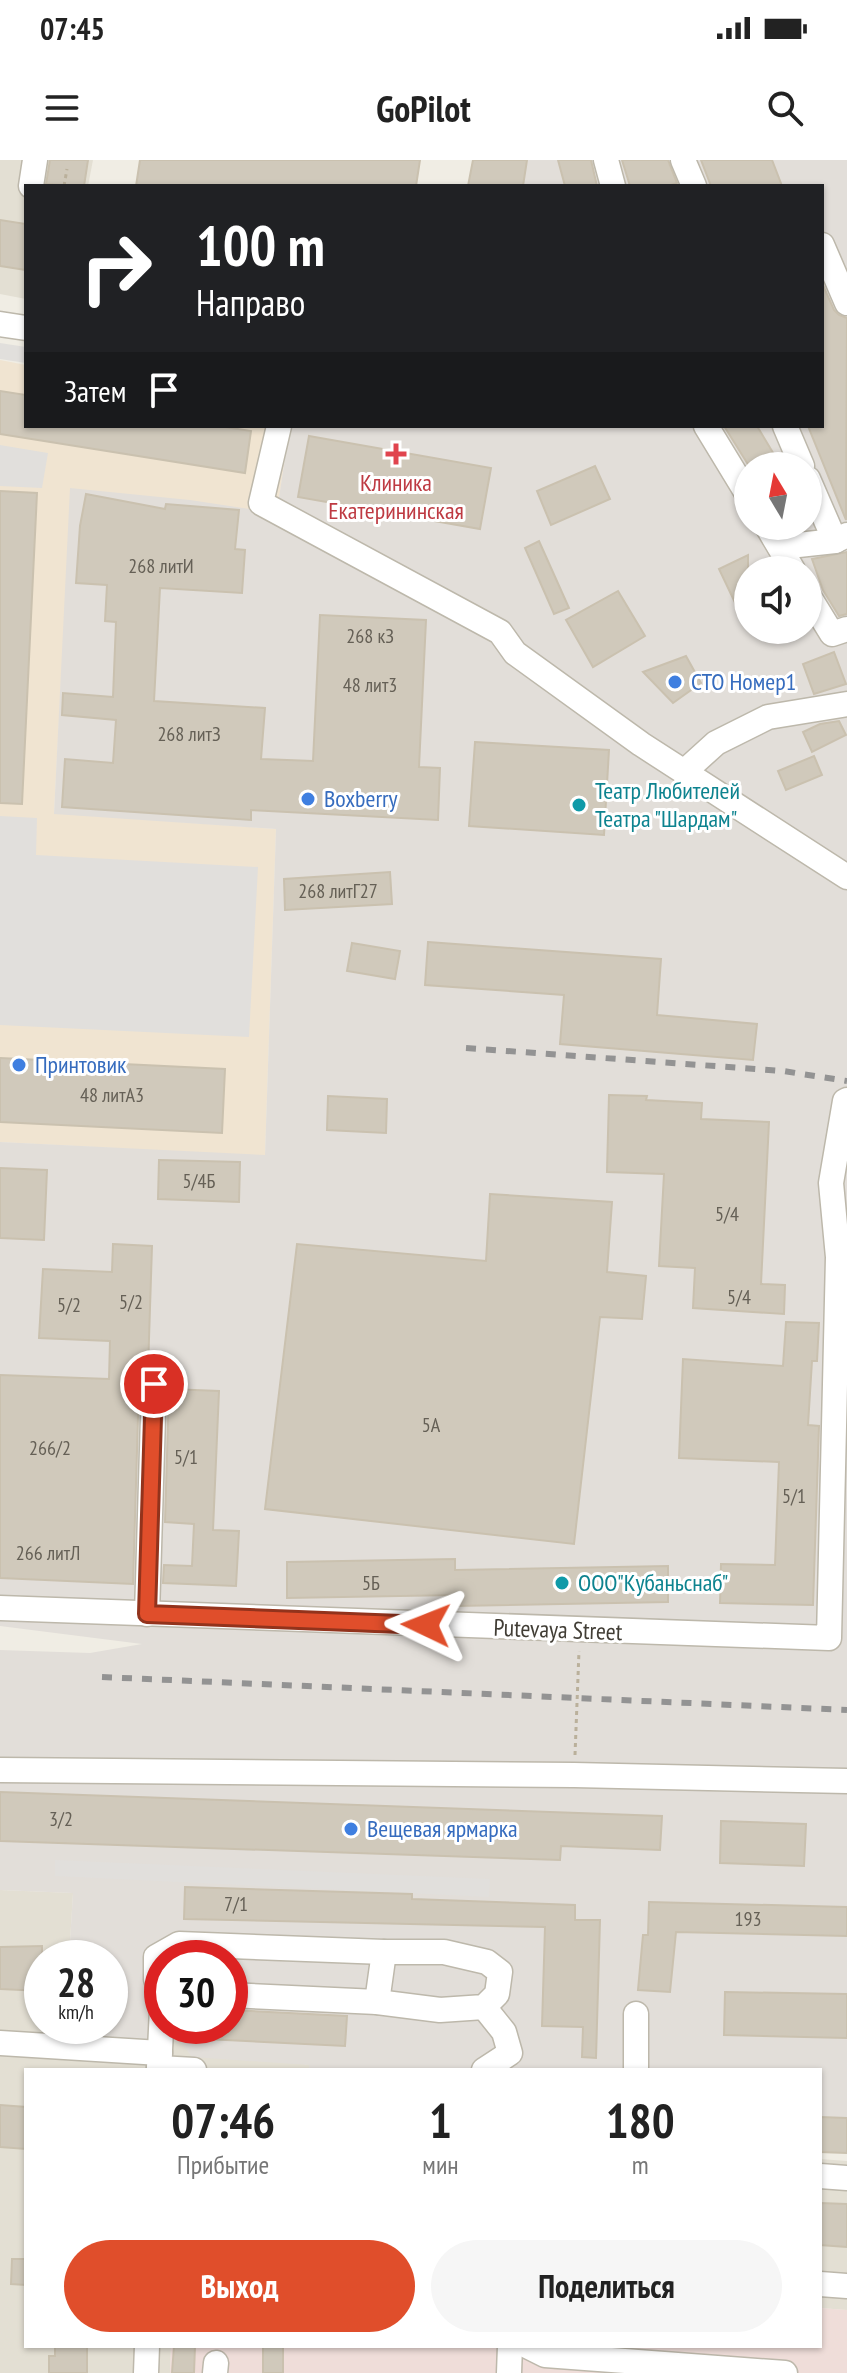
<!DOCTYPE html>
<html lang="ru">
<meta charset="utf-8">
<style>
:root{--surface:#fff;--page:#f6f6f6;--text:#222;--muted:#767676;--accent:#e04e2b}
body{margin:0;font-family:"PT Sans Narrow",sans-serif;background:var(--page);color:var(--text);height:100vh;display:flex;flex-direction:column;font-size:30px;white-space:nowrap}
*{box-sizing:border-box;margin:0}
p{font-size:26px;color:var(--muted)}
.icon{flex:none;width:44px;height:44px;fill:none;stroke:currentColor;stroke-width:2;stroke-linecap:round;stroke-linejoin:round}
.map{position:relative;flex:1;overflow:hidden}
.drawer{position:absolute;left:24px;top:1908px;width:798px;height:280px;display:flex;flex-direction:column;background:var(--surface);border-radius:0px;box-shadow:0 2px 6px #0004}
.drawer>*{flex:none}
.top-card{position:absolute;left:24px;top:24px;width:800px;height:244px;border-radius:0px;box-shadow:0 2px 6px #0004;background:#202124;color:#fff;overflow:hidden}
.needle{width:52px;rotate:350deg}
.controls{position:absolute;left:734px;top:292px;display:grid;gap:16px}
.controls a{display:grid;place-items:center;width:88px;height:88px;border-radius:50%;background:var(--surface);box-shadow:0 2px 6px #0004;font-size:40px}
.speed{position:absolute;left:24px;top:1780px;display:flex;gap:16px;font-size:40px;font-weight:700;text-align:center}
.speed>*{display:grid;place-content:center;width:104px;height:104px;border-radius:50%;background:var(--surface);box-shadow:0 2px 6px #0004;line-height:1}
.speed small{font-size:20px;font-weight:400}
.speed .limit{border:12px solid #d22;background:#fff;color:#111}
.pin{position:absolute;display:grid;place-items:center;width:68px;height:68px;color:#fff;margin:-34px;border:4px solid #fff;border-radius:50%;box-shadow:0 2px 8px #0007}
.me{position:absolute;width:88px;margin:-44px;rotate:272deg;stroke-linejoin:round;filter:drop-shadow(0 0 6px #0008)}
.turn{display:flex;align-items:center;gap:28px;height:168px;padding:0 40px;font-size:36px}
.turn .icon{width:104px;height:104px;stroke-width:2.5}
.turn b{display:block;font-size:56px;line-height:68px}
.then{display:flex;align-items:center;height:76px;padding:0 40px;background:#0003;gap:16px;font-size:30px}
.eta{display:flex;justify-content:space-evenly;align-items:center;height:136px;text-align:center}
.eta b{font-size:48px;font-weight:700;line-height:56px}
.button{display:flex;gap:16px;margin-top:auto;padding:16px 40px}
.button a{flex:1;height:92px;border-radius:48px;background:var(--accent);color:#fff;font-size:32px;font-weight:700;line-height:92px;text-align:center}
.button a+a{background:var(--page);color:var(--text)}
.status{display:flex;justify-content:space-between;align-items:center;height:56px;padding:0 40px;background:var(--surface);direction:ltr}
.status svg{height:22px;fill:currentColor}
header{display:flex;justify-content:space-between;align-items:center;height:104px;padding:0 40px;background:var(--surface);font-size:36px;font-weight:700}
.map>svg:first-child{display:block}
</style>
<div class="status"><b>07:45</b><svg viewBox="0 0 49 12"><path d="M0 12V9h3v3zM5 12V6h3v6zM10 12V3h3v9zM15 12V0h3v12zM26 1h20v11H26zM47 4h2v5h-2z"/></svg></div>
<header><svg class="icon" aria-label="menu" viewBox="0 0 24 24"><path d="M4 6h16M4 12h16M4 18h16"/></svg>GoPilot<svg class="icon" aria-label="search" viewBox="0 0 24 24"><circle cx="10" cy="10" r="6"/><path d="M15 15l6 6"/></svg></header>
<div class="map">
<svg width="847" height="2213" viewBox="0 0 847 2213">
<rect width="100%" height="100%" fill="#f0ede4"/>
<g fill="#e3dfd3">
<path d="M0 0H93L88 26H26V139L0 134Z"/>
<path d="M0 1730 73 1733 69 1798H42V1866H65L66 1874 180 1881 309 1905V1910H26V2186H171L170 2213H0Z"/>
<path d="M820 1999 847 2001V2150L820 2148Z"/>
</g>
<path fill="#f0e4d1" d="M0 200 26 205V266H290L276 358 61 521 54 653 276 669 265 996 0 982Z"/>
<path fill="#e2ded9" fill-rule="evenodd" d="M473 0H847V1993L820 1992V1910H309V1905L192 1897 180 1881 65 1874V1866H110V1798H69L73 1733 0 1730V1490L90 1493 142 1484 0 1466V982L265 995 276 669 54 654 70 328 190 340 256 350 276 357 290 266H822V26H468ZM748 306H808V366H748ZM748 410H808V470H748ZM162 1798H230V1866H162Z"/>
<path fill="#efddd9" d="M820 2148 847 2150V2213H170L171 2186H820Z"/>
<g fill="#e1dfdc">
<path d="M0 183 26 187V203L0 199Z"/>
<path d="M0 285 48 293 42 328 0 326Z"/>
<path d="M0 656 37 658 36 695 258 707 249 877 0 865Z"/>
<path d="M55 1700 490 1719 489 1737 55 1716Z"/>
</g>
<g fill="#d0c9bb" stroke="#cac1af" stroke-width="2">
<path d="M50 0H88L84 26 46 24Z"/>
<path d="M140 0H420L416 26H136Z"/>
<path d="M473 0H527L523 26H468Z"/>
<path d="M558 0H591L597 26H565Z"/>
<path d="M622 0H668L677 23 668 26H630Z"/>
<path d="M701 0H772L782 26H711Z"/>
<path d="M0 60 26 64V110L0 106Z"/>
<path d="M822 123 834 150 839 155 847 158 846 360 808 266H822Z"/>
<path d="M0 231 26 235V266H219L251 271 245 313 0 274Z"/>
<path d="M724 266H757L781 306H749Z"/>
<path d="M309 276 491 308 480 369 298 337Z"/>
<path d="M595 306 610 339 551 365 537 331Z"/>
<path d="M0 331 37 333 22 644 0 643Z"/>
<path d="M86 334 165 349 166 344 239 350 235 389 245 390 242 433 160 428 154 541 265 548 261 599 313 601 320 455 426 460 419 607 440 608 438 660 251 650V660L62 647 65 599 113 603 116 560 62 555 63 533 113 537 116 462 105 461 107 425 76 423 80 366Z"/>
<path d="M539 381 569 448 554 454 525 388Z"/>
<path d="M847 392V454L839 456 823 430 812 399Z"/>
<path d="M748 395V470L719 409Z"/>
<path d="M618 431 645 476 593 507 566 460Z"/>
<path d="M834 492 846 524 814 534 803 504Z"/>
<path d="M686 496 701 523 673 543 643 512Z"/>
<path d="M839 561 846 575 812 592 803 572 820 564Z"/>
<path d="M475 582 609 590 604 675 469 666Z"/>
<path d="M814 596 822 615 786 630 778 611Z"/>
<path d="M390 712 392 744 285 750 284 719Z"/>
<path d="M428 782 661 799 657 855 757 864 753 900 560 884 564 835 425 825Z"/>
<path d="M352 783 400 791 395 819 347 811Z"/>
<path d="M0 898 225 909 222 973 0 962Z"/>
<path d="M609 935 647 936 646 940 702 943 701 959 769 962 761 1124 785 1125 784 1154 693 1148 695 1108 659 1106 664 1014 607 1012Z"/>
<path d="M328 936 387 939 386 973 327 970Z"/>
<path d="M159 1000 240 1002 239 1042 158 1039Z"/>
<path d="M0 1008 47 1010 44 1080 0 1078Z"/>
<path d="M490 1034 612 1042 607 1112 646 1116 642 1159 600 1157 574 1384 265 1349 297 1084 486 1101Z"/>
<path d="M113 1084 152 1086 148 1210 142 1216 139 1224 133 1424 0 1418V1215L109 1219 110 1181 39 1178 43 1109 112 1112Z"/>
<path d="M786 1162 819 1163 817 1201H812L808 1265 819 1266 813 1445 720 1443 721 1404 775 1405 779 1302 679 1298 683 1199 783 1206Z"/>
<path d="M169 1229 219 1231 213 1370 239 1371 236 1426 163 1423 164 1405 192 1406 194 1364 165 1362Z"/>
<path d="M455 1399V1410L668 1406V1442L456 1446V1435L287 1438V1402Z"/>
<path d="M0 1632 662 1656 660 1690 561 1686 560 1700 0 1681Z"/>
<path d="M721 1661 806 1664 804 1706 720 1703Z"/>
<path d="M185 1727 412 1734V1739L575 1745V1760H600L596 1898 582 1897 583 1867 542 1866 545 1767 184 1759Z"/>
<path d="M649 1742 847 1747V1776L676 1772 670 1832 638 1830 643 1775H648Z"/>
<path d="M42 1786V1831L0 1829V1787Z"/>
<path d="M725 1832 847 1834V1878L724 1875Z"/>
<path d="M230 1850 347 1856 345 1886 186 1878 187 1866H230Z"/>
<path d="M0 1945 26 1947V1989L0 1987Z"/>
<path d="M820 1957 847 1958V1993L820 1992Z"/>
<path d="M820 2043 847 2044V2087L820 2085Z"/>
<path d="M12 2099H26V2125L11 2124Z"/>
<path d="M55 2186H87V2213H49V2196H55Z"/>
<path d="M174 2186H195L194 2213H172Z"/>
<rect x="263" y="2186" width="20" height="27"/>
</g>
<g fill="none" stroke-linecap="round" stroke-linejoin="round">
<g stroke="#bdb8ab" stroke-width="27">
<g id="minor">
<path d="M606 0 613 26"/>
<path d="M683 0 694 26"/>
<path d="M31 26 35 0"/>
<path d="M822 85 847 143"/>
<path d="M0 164 26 168"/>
<path d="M279 266 261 343 500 472 515 493 641 584 847 717"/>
<path d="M706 266 748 335"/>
<path d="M785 266 802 306"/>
<path d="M808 319 835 381"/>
<path d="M767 366 793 410"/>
<path d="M780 387 835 381 847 375"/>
<path d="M808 435 832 474 847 469"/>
<path d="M684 612 716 583 768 557 847 544"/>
<path d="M0 1448 829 1478 838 1097 831 1023 845 941 847 940"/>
<path d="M147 1454 154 1224"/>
<path d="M0 1610 574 1615 847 1621"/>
<path d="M162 1838 156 1819V1797L179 1784 384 1792H444L487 1802 500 1812 497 1834 484 1847 440 1850 377 1842 230 1835"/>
<path d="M377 1842 384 1792"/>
<path d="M484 1847 504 1872 510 1893 484 1910"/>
<path d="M0 1883 160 1893"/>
<path d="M159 1908 194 1910"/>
<path d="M159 1910 162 1849"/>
<path d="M636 1910V1854"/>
<path d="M820 2016 847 2018"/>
<path d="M820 2124 847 2126"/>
<path d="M527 2186 545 2195 785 2213"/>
<path d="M146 2213 147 2186"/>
<path d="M215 2213 216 2203"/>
<path d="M509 2213 510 2186"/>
</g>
</g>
<g stroke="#bab09b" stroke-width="3" stroke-dasharray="4 4" stroke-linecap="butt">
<path d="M64 26 67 9"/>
<path d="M575 1595 579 1491"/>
</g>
<use href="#minor" stroke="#fff" stroke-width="24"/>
<g stroke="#939393" stroke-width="6" stroke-dasharray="10 10" stroke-linecap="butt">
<path d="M466 888 783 911 847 921"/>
<path d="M102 1517 847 1550"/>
</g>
</g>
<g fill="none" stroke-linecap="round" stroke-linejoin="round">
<g stroke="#92331c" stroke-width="20">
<path id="route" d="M154 1224 147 1454 426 1465"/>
</g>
<use href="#route" stroke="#e04e2b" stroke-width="14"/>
</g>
<path fill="#e0444e" stroke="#fff" stroke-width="3" d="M392 282h8v8h8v8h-8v8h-8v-8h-8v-8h8z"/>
<g fill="#3f7fe0" stroke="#fff" stroke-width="3">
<circle cx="675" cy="522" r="8"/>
<circle cx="308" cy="639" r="8"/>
<circle cx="19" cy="905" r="8"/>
<circle cx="351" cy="1669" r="8"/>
</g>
<g fill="#0f9aa8" stroke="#fff" stroke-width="3">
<circle cx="579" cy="645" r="8"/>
<circle cx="562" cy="1423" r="8"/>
</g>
<g text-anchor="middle" stroke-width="6" stroke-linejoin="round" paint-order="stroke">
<g font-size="20" fill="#656056">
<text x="161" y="413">268 литИ</text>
<text x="370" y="483">268 кЗ</text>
<text x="370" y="532">48 лит3</text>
<text x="189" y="581">268 литЗ</text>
<text x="338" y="738">268 литГ27</text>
<text x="112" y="942">48 литА3</text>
<text x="199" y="1028">5/4Б</text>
<text x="727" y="1061">5/4</text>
<text x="739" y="1144">5/4</text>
<text x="131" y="1149">5/2</text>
<text x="69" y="1152">5/2</text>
<text x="431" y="1272">5А</text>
<text x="50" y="1295">266/2</text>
<text x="186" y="1304">5/1</text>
<text x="794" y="1343">5/1</text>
<text x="48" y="1400">266 литЛ</text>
<text x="371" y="1430">5Б</text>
<text x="61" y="1666">3/2</text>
<text x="236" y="1751">7/1</text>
<text x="748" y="1766">193</text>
</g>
<g font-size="24" fill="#be3a42" stroke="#fff">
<text x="396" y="331">Клиника<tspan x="396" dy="28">Екатерининская</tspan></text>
</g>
<g font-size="24" fill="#366cbe" stroke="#fff" text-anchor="start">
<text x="691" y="530">СТО Номер1</text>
<text x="324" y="647">Boxberry</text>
<text x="35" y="913">Принтовик</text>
<text x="367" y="1677">Вещевая ярмарка</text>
</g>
<g font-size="24" fill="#0d838f" stroke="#fff" text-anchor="start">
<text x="595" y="639">Театр Любителей<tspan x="595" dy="28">Театра "Шардам"</tspan></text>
<text x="578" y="1431">ООО"Кубаньснаб"</text>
</g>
<g font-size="24" fill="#413d35" stroke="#fff">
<text transform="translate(558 1470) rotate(2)" y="8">Putevaya Street</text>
</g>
</g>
</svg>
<div class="controls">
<a><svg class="needle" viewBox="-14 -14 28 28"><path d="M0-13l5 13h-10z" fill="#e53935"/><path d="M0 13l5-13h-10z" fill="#767676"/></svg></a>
<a><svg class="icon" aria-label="sound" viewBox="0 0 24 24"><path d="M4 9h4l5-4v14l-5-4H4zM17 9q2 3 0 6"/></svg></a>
</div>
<div class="speed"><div>28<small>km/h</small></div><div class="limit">30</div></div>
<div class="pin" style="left:154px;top:1224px;background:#d93025"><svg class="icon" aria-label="arrive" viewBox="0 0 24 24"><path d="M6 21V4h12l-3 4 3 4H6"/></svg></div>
<svg class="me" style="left:426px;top:1465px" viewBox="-20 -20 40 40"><path d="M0-17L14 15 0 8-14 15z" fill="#e04e2b" stroke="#fff" stroke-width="4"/></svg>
<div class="top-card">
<div class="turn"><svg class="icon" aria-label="right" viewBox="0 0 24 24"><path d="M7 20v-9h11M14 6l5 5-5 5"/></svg><div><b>100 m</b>Направо</div></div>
<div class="then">Затем<svg class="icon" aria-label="arrive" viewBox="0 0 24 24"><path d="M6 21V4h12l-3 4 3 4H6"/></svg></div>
</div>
<section class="drawer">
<div class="eta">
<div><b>07:46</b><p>Прибытие</p></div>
<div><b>1</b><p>мин</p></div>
<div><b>180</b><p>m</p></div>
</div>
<div class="button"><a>Выход</a><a>Поделиться</a></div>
</section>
</div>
